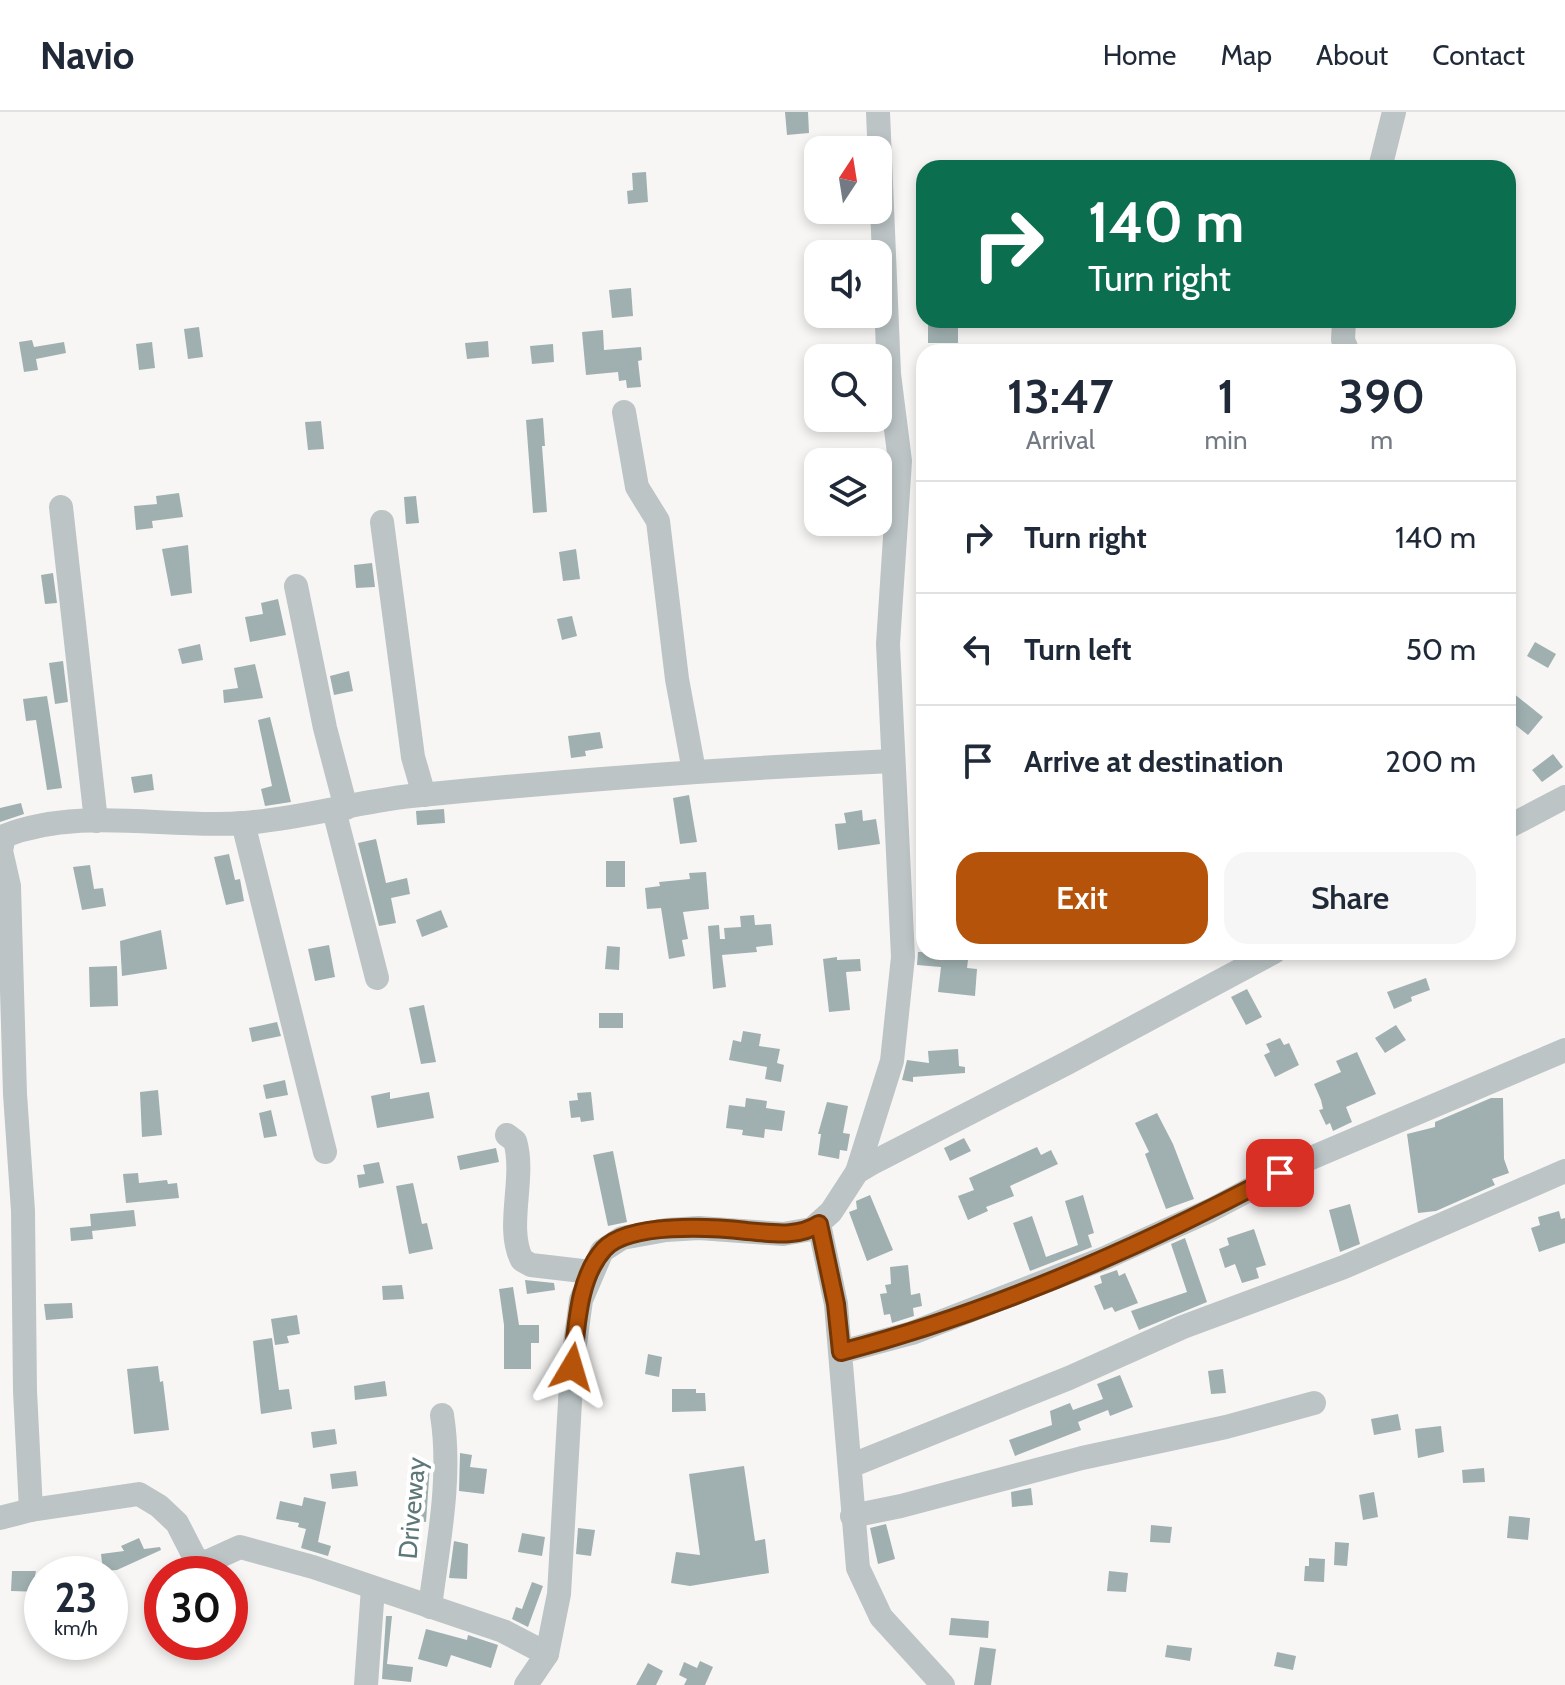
<!DOCTYPE html>
<style>
:root{--surface:#fff;--page:#f6f6f7;--text:#1f2937;--muted:#747a83;--line:#e0e1e3;--accent:#b45309}
body{margin:0;font-family:Cabin,sans-serif;background:var(--page);color:var(--text);height:100vh;display:flex;flex-direction:column;font-size:30px;white-space:nowrap}
*{box-sizing:border-box;margin:0}
p{font-size:26px;color:var(--muted)}
.icon{flex:none;width:44px;height:44px;fill:none;stroke:currentColor;stroke-width:2;stroke-linecap:round;stroke-linejoin:round}
.map{position:relative;flex:1;overflow:hidden}
.side{position:absolute;left:916px;top:232px;width:600px;height:616px;display:flex;flex-direction:column;background:var(--surface);border-radius:24px;box-shadow:0 4px 12px #0003}
.side>*{flex:none}
.banner{position:absolute;left:916px;top:48px;width:600px;height:168px;border-radius:24px;box-shadow:0 4px 12px #0003;background:#0b6e4f;color:#fff;overflow:hidden}
.needle{width:52px;rotate:12deg}
.fabs{position:absolute;left:804px;top:24px;display:grid;gap:16px}
.fabs a{display:grid;place-items:center;width:88px;height:88px;border-radius:16px;background:var(--surface);box-shadow:0 4px 12px #0003;font-size:40px}
.speed{position:absolute;left:24px;top:1444px;display:flex;gap:16px;font-size:40px;font-weight:700;text-align:center}
.speed>*{display:grid;place-content:center;width:104px;height:104px;border-radius:50%;background:var(--surface);box-shadow:0 4px 12px #0003;line-height:1}
.speed small{font-size:20px;font-weight:400}
.speed .limit{border:12px solid #d22;background:#fff;color:#111}
.pin{position:absolute;display:grid;place-items:center;width:68px;height:68px;color:#fff;margin:-34px;border-radius:16px;box-shadow:0 4px 12px #0006}
.me{position:absolute;width:88px;margin:-44px;rotate:7deg;stroke-linejoin:round;filter:drop-shadow(0 0 6px #0008)}
.turn{display:flex;align-items:center;gap:28px;height:168px;padding:0 40px;font-size:36px}
.turn .icon{width:104px;height:104px;stroke-width:2.5}
.turn b{display:block;font-size:56px;line-height:68px}
.eta{display:flex;justify-content:space-evenly;align-items:center;height:136px;text-align:center}
.eta b{font-size:48px;font-weight:600;line-height:56px}
.button{display:flex;gap:16px;margin-top:auto;padding:16px 40px}
.button a{flex:1;height:92px;border-radius:24px;background:var(--accent);color:#fff;font-size:32px;font-weight:600;line-height:92px;text-align:center}
.button a+a{background:var(--page);color:var(--text)}
ul{padding:0;list-style:none}
li{display:flex;align-items:center;gap:24px;height:112px;padding:0 40px;border-top:2px solid var(--line)}
li div{flex:1}
li b{display:block;font-size:30px}
li em{font-style:normal}
header{display:flex;align-items:center;gap:48px;box-sizing:border-box;height:112px;padding:0 40px;background:var(--surface);border-bottom:2px solid var(--line)}
header strong{font-size:38px}
nav{display:flex;gap:44px;margin-inline-start:auto;font-size:28px}
.map>svg:first-child{display:block}
</style>
<header>
<strong>Navio</strong>
<nav><a>Home</a><a>Map</a><a>About</a><a>Contact</a></nav>
</header>
<div class="map">
<svg width="1565" height="1573" viewBox="0 0 1565 1573">
<rect width="100%" height="100%" fill="#f7f6f5"/>
<g fill="#a0b0b0">
<path d="M785 0H808L809 21 787 23Z"/>
<path d="M646 60 648 90 628 92 627 79 633 78 632 61Z"/>
<path d="M631 176 633 204 612 206 609 178Z"/>
<rect x="928" y="208" width="30" height="23"/>
<path d="M199 215 203 245 188 247 184 217Z"/>
<path d="M603 218 604 238 641 235 642 248 638 249 641 275 627 276 626 268 619 269 618 260 586 263 582 220Z"/>
<path d="M32 228 34 235 64 230 66 241 36 247 38 258 24 260 19 230Z"/>
<path d="M488 229 489 245 467 247 465 231Z"/>
<path d="M152 230 155 256 139 258 136 232Z"/>
<path d="M553 232 554 250 532 252 530 234Z"/>
<path d="M543 306 545 334H542L547 400 533 401 526 308Z"/>
<path d="M321 309 324 337 308 338 305 310Z"/>
<path d="M179 381 183 405 152 409 153 416 136 418 134 394 157 392 156 384Z"/>
<path d="M416 384 419 411 406 412 404 385Z"/>
<path d="M188 433 192 481 171 484 162 437Z"/>
<path d="M576 437 580 467 563 469 559 440Z"/>
<path d="M372 451 375 475 356 476 354 453Z"/>
<path d="M53 461 57 491 45 492 41 463Z"/>
<path d="M278 487 286 523 250 530 245 505 263 502 261 491Z"/>
<path d="M572 504 577 524 562 528 557 507Z"/>
<path d="M1535 530 1556 542 1548 556 1527 544Z"/>
<path d="M200 532 203 548 182 552 178 537Z"/>
<path d="M63 549 68 590 55 592 49 551Z"/>
<path d="M255 552 263 586 224 591 223 578 238 576 234 556Z"/>
<path d="M349 559 353 579 334 583 330 564Z"/>
<path d="M1508 577 1543 605 1528 623 1508 607Z"/>
<path d="M47 584 62 676 47 678 36 608 26 609 23 587Z"/>
<path d="M270 605 291 690 265 694 261 677 272 674 258 608Z"/>
<path d="M600 620 603 636 585 639 586 644 571 646 568 624Z"/>
<path d="M1553 642 1563 655 1542 670 1532 658Z"/>
<path d="M152 662 154 678 134 681 131 665Z"/>
<path d="M689 683 697 730 680 732 673 686Z"/>
<path d="M21 691 24 702 0 710V696Z"/>
<path d="M444 697 445 711 417 713 416 699Z"/>
<path d="M862 698 863 709 876 707 880 732 838 738 835 712 846 711 844 701Z"/>
<path d="M376 727 386 771 407 766 410 782 391 786 396 811 379 814 358 731Z"/>
<path d="M229 742 235 768 240 767 244 789 226 793 214 745Z"/>
<rect x="606" y="749" width="19" height="26"/>
<path d="M90 753 94 777 103 776 106 794 82 798 73 755Z"/>
<path d="M706 760 709 797 683 800 688 827 682 828 685 844 669 847 661 796 647 797 645 776 660 774 659 770 690 767 689 761Z"/>
<path d="M441 798 448 815 422 825 416 808Z"/>
<path d="M754 803 755 813 771 812 773 833 756 835 757 840 722 843 726 875 713 877 708 814 719 813 720 827H725L724 816 741 815 740 804Z"/>
<path d="M161 818 167 857 122 864 120 829Z"/>
<path d="M329 833 335 865 315 869 308 837Z"/>
<path d="M607 834 620 835 619 858 605 857Z"/>
<path d="M918 840H969L967 856 977 857 975 884 938 880 941 855 917 853Z"/>
<path d="M837 845V848L860 847 861 859 846 860 850 898 829 900 823 847Z"/>
<path d="M117 854 118 894 90 895 89 855Z"/>
<path d="M1426 866 1430 878 1411 885 1412 889 1394 897 1387 880Z"/>
<path d="M1247 877 1262 905 1246 913 1231 885Z"/>
<path d="M424 893 436 950 421 952 409 896Z"/>
<rect x="599" y="901" width="24" height="15"/>
<path d="M277 910 281 924 252 930 249 916Z"/>
<path d="M1396 913 1406 928 1385 941 1375 926Z"/>
<path d="M743 919 761 922 759 934 780 937 777 951 784 953 781 970 765 967 767 955 729 948 733 928 741 930Z"/>
<path d="M1280 926 1284 933 1289 931 1299 953 1275 965 1264 943 1270 940 1266 932Z"/>
<path d="M958 937 959 954 965 955V961L913 965V970L902 968 907 948 929 951 928 939Z"/>
<path d="M1357 940 1376 982 1346 995 1352 1010 1333 1019 1330 1011 1326 1013 1319 998 1323 997 1321 988 1314 972 1341 960 1336 949Z"/>
<path d="M285 968 288 983 266 987 263 973Z"/>
<path d="M158 978 162 1023 142 1025 140 980Z"/>
<path d="M390 980V987L429 980 434 1006 377 1016 371 984Z"/>
<path d="M591 980 594 1008 581 1010 580 1005 571 1006 569 989 578 988 577 981Z"/>
<path d="M746 986 767 989 766 996 785 999 782 1019 765 1017 764 1026 742 1023 743 1018 726 1016 729 993 745 995Z"/>
<path d="M1491 986H1503L1504 1047 1509 1061 1492 1067 1495 1073 1436 1099 1418 1101 1407 1022 1435 1015V1010Z"/>
<path d="M827 990 848 994 843 1021 850 1022 847 1039 840 1038 839 1047 818 1043 821 1022H818Z"/>
<path d="M271 998 277 1024 264 1026 259 1001Z"/>
<path d="M1157 1001 1173 1032 1194 1087 1166 1097 1145 1042 1149 1040 1135 1011Z"/>
<path d="M964 1026 971 1039 950 1049 944 1036Z"/>
<path d="M1037 1035 1041 1043 1051 1038 1058 1052 1010 1074 1014 1084 986 1095 988 1099 968 1108 958 1084 974 1078 969 1066Z"/>
<path d="M496 1036 499 1050 460 1058 457 1044Z"/>
<path d="M613 1039 627 1110 608 1114 593 1043Z"/>
<path d="M379 1050 384 1071 359 1076 357 1063 365 1062 363 1053Z"/>
<path d="M138 1061 139 1071 167 1068 168 1072 177 1071 179 1086 126 1091 123 1062Z"/>
<path d="M413 1071 422 1112 427 1111 433 1137 409 1142 396 1074Z"/>
<path d="M870 1083 893 1138 867 1149 849 1100 857 1097 856 1089Z"/>
<path d="M1083 1083 1094 1121 1088 1123 1092 1135 1030 1159 1013 1111 1032 1104 1046 1145 1078 1133 1065 1089Z"/>
<path d="M1350 1092 1360 1132 1340 1140 1329 1098Z"/>
<path d="M134 1098 136 1114 92 1119 93 1127 71 1129 70 1116 91 1114 90 1102Z"/>
<path d="M1559 1099 1561 1107 1565 1106V1131L1539 1140 1531 1116 1540 1113 1538 1105Z"/>
<path d="M1254 1117 1266 1153 1256 1156 1259 1166 1242 1171 1235 1152 1225 1156 1219 1137 1229 1133 1227 1126Z"/>
<path d="M1185 1126 1207 1190 1139 1218 1131 1199 1187 1180 1171 1132Z"/>
<path d="M908 1153 911 1183 920 1181 922 1194 913 1196 914 1204 892 1211 890 1202 884 1203 880 1182 887 1181 885 1173 891 1172 890 1155Z"/>
<path d="M1117 1158 1119 1164 1125 1161 1138 1191 1115 1200 1112 1195 1104 1198 1094 1174 1102 1171 1100 1164Z"/>
<path d="M525 1168 554 1171 555 1178 527 1182Z"/>
<path d="M402 1173 404 1187 383 1188 382 1174Z"/>
<path d="M513 1175 519 1213H539V1231H531V1257H504V1213L499 1177Z"/>
<path d="M72 1191 73 1206 46 1208 44 1192Z"/>
<path d="M297 1203 300 1222 287 1224 289 1231 275 1233 271 1207Z"/>
<path d="M272 1226 279 1278 289 1277 292 1297 261 1302 253 1229Z"/>
<path d="M648 1242 662 1245 659 1265 645 1262Z"/>
<path d="M158 1254 160 1270 163 1269 169 1318 134 1322 127 1257Z"/>
<path d="M1223 1257 1226 1281 1211 1282 1208 1259Z"/>
<path d="M1120 1263 1133 1295 1110 1304 1108 1298 1078 1310 1081 1318 1015 1344 1009 1328 1052 1313 1050 1299 1070 1291 1073 1298 1103 1287 1097 1272Z"/>
<path d="M385 1269 387 1284 355 1288 354 1274Z"/>
<path d="M672 1277H696V1281H705L706 1299 672 1300Z"/>
<path d="M1398 1302 1401 1318 1374 1323 1371 1307Z"/>
<path d="M1441 1314 1444 1340 1418 1346 1415 1317Z"/>
<path d="M335 1317 337 1332 313 1336 311 1320Z"/>
<path d="M460 1341 472 1343 470 1355 487 1357 484 1382 459 1379Z"/>
<path d="M424 1352 430 1353 426 1410 405 1408 406 1396 419 1397Z"/>
<path d="M744 1354 755 1429 765 1427 769 1461 690 1474 671 1471 676 1440 700 1443 689 1362Z"/>
<path d="M1484 1356 1485 1370 1463 1371 1462 1358Z"/>
<path d="M356 1359 358 1374 332 1377 330 1362Z"/>
<path d="M1031 1376 1033 1393 1012 1395 1011 1380Z"/>
<path d="M1374 1380 1378 1405 1363 1408 1359 1383Z"/>
<path d="M304 1385 326 1390 318 1430 331 1434 328 1444 301 1436 306 1417 298 1415 299 1411 276 1407 280 1389 302 1394Z"/>
<path d="M1509 1404 1530 1406 1528 1428 1507 1426Z"/>
<path d="M886 1412 895 1447 878 1452 870 1416Z"/>
<path d="M1151 1413 1172 1415 1170 1431 1150 1430Z"/>
<path d="M578 1416 595 1418 591 1444 576 1442Z"/>
<path d="M522 1421 545 1425 542 1444 518 1440Z"/>
<path d="M139 1426 144 1437 160 1435 161 1438 117 1458 103 1459 101 1442 124 1439 121 1434Z"/>
<path d="M454 1429 468 1432 467 1467 449 1466Z"/>
<path d="M1335 1430 1349 1431 1347 1454 1334 1453Z"/>
<path d="M1309 1446 1325 1447 1324 1470 1304 1469 1305 1454H1309Z"/>
<path d="M12 1459H36L35 1464H42V1480L11 1479Z"/>
<path d="M1109 1459 1128 1461 1126 1480 1107 1479Z"/>
<path d="M532 1470 543 1474 528 1515 512 1507 516 1495 522 1497Z"/>
<path d="M386 1504H392L387 1552 413 1555 411 1570 382 1567Z"/>
<path d="M951 1506 989 1509 988 1526 949 1523Z"/>
<path d="M426 1517 467 1528 468 1523 498 1533 491 1556 451 1543 447 1555 418 1547Z"/>
<path d="M1167 1533 1192 1536 1190 1549 1165 1545Z"/>
<path d="M980 1535 996 1537 991 1573H974Z"/>
<path d="M1277 1540 1296 1544 1293 1558 1274 1554Z"/>
<path d="M700 1549 713 1555 705 1573H684L687 1567 679 1563 684 1550 697 1556Z"/>
<path d="M648 1551 663 1559 656 1573H636Z"/>
</g>
<g fill="none" stroke-linecap="round" stroke-linejoin="round">
<g stroke="#bcc4c5" stroke-width="24">
<path d="M1380 56 1394 0"/>
<path d="M1344 208 1343 228 1348 240"/>
<path d="M624 300 637 375 658 409 677 567 694 659"/>
<path d="M61 395 96 709"/>
<path d="M382 410 413 645 424 683"/>
<path d="M296 474 325 616 346 696"/>
<path d="M334 698 377 866"/>
<path d="M243 711 325 1040"/>
<path d="M1508 715 1565 685"/>
<path d="M507 1023 515 1029C526 1066 505 1115 522 1148L531 1153 591 1160"/>
<path d="M857 1060 892 949 903 845 888 532 900 349 889 262 878 0"/>
<path d="M819 1112 836 1192 858 1456 881 1505 943 1573"/>
<path d="M841 1240 912 1221 1105 1146 1211 1098 1304 1049 1565 938"/>
<path d="M850 1354 1069 1266 1183 1215 1344 1155 1565 1059"/>
<path d="M31 1398 25 1279 23 1099 15 982 9 774 1 739 4 724C80 694 166 717 244 711 301 707 355 690 411 684 572 668 732 656 893 649"/>
<path d="M852 1404 901 1394 1082 1346 1226 1315 1314 1291"/>
<path d="M0 1406 31 1398 139 1382 159 1394 177 1411 197 1450 209 1449 240 1435 313 1455 503 1519 547 1542"/>
<path d="M430 1495C438 1432 452 1366 442 1303"/>
<path d="M366 1573 373 1476"/>
<path d="M526 1573 547 1542 559 1482 572 1255 581 1188 602 1139 622 1126 666 1118 699 1116 783 1122 812 1117 831 1100 857 1060 874 1050 1067 951 1274 840"/>
</g>
</g>
<g fill="none" stroke-linecap="round" stroke-linejoin="round">
<g stroke="#753606" stroke-width="20">
<path id="route" d="M572 1255C577 1217 577 1167 604 1137 629 1110 712 1115 747 1119 772 1121 797 1126 819 1112L836 1192 841 1240C994 1200 1141 1135 1280 1061"/>
</g>
<use href="#route" stroke="#b45309" stroke-width="14"/>
</g>
<g text-anchor="middle" stroke-width="8" stroke-linejoin="round" paint-order="stroke">
<g font-size="26" fill="#5e7879" stroke="#fff">
<text transform="translate(412 1396) rotate(-85)" y="9">Driveway</text>
</g>
</g>
</svg>
<div class="fabs">
<a><svg class="needle" viewBox="-14 -14 28 28"><path d="M0-13l5 13h-10z" fill="#e53935"/><path d="M0 13l5-13h-10z" fill="#747a83"/></svg></a>
<a><svg class="icon" aria-label="sound" viewBox="0 0 24 24"><path d="M4 9h4l5-4v14l-5-4H4zM17 9q2 3 0 6"/></svg></a>
<a><svg class="icon" aria-label="search" viewBox="0 0 24 24"><circle cx="10" cy="10" r="6"/><path d="M15 15l6 6"/></svg></a>
<a><svg class="icon" aria-label="layers" viewBox="0 0 24 24"><path d="M12 4l9 5-9 5-9-5zM3 14l9 5 9-5"/></svg></a>
</div>
<div class="speed"><div>23<small>km/h</small></div><div class="limit">30</div></div>
<div class="pin" style="left:1280px;top:1061px;background:#d93025"><svg class="icon" aria-label="arrive" viewBox="0 0 24 24"><path d="M6 21V4h12l-3 4 3 4H6"/></svg></div>
<svg class="me" style="left:572px;top:1255px" viewBox="-20 -20 40 40"><path d="M0-17L14 15 0 8-14 15z" fill="#b45309" stroke="#fff" stroke-width="4"/></svg>
<div class="banner">
<div class="turn"><svg class="icon" aria-label="right" viewBox="0 0 24 24"><path d="M7 20v-9h11M14 6l5 5-5 5"/></svg><div><b>140 m</b>Turn right</div></div>
</div>
<section class="side">
<div class="eta">
<div><b>13:47</b><p>Arrival</p></div>
<div><b>1</b><p>min</p></div>
<div><b>390</b><p>m</p></div>
</div>
<ul>
<li><svg class="icon" aria-label="right" viewBox="0 0 24 24"><path d="M7 20v-9h11M14 6l5 5-5 5"/></svg><div><b>Turn right</b></div><em>140 m</em></li>
<li><svg class="icon" aria-label="left" viewBox="0 0 24 24"><path d="M17 20v-9H6M10 6l-5 5 5 5"/></svg><div><b>Turn left</b></div><em>50 m</em></li>
<li><svg class="icon" aria-label="arrive" viewBox="0 0 24 24"><path d="M6 21V4h12l-3 4 3 4H6"/></svg><div><b>Arrive at destination</b></div><em>200 m</em></li>
</ul>
<div class="button"><a>Exit</a><a>Share</a></div>
</section>
</div>
